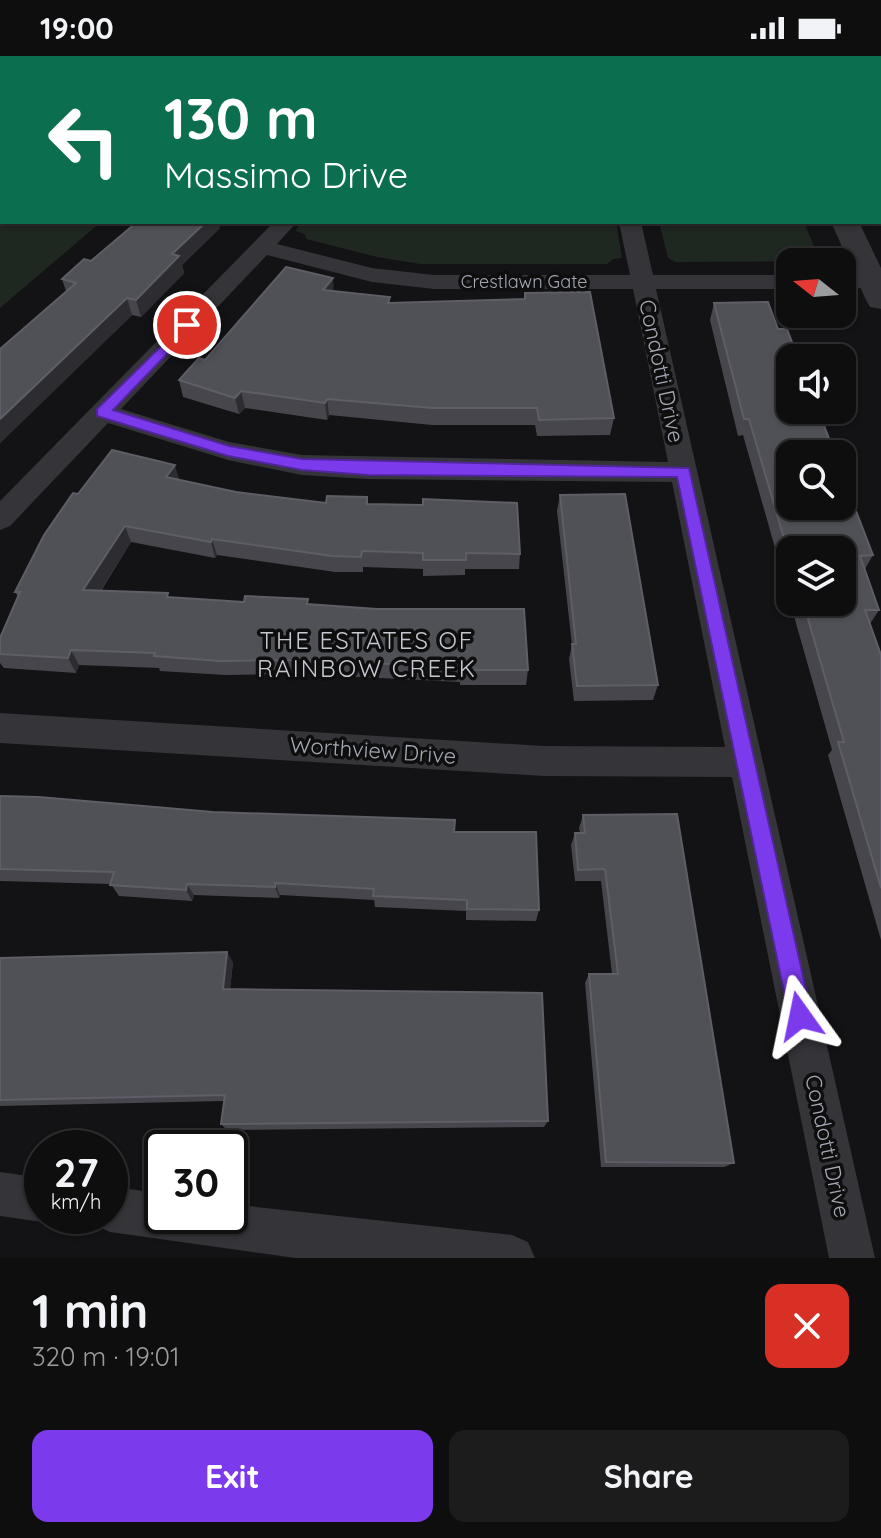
<!DOCTYPE html>
<meta charset="utf-8">
<style>
:root{--surface:#0e0e0f;--page:#1c1c1d;--text:#f1f3f6;--muted:#9b9c9e;--line:#2e2e2f;--accent:#7c3aed}
body{margin:0;font-family:Quicksand,sans-serif;background:var(--page);color:var(--text);height:100vh;display:flex;flex-direction:column;font-size:30px;white-space:nowrap}
*{box-sizing:border-box;margin:0}
p{font-size:26px;color:var(--muted)}
.icon{flex:none;width:44px;height:44px;fill:none;stroke:currentColor;stroke-width:2;stroke-linecap:round;stroke-linejoin:round}
.map{position:relative;height:1202px;overflow:hidden}
.sheet{display:flex;flex-direction:column;background:var(--surface);flex:1}
.sheet>*{flex:none}
.guide{position:absolute;left:0px;top:0px;width:882px;height:168px;box-shadow:0 2px 6px #0004,0 0 0 2px var(--line);background:#0b6e4f;color:#fff;overflow:hidden}
.needle{width:52px;rotate:287deg}
.controls{position:absolute;left:776px;top:192px;display:grid;gap:16px}
.controls a{display:grid;place-items:center;width:80px;height:80px;border-radius:16px;background:var(--surface);box-shadow:0 2px 6px #0004,0 0 0 2px var(--line);font-size:40px}
.speed{position:absolute;left:24px;top:1074px;display:flex;gap:16px;font-size:40px;font-weight:700;text-align:center}
.speed>*{display:grid;place-content:center;width:104px;height:104px;border-radius:50%;background:var(--surface);box-shadow:0 2px 6px #0004,0 0 0 2px var(--line);line-height:1}
.speed small{font-size:20px;font-weight:400}
.speed .limit{border:4px solid #111;border-radius:12px;background:#fff;color:#111}
.pin{position:absolute;display:grid;place-items:center;width:68px;height:68px;color:#fff;margin:-34px;border:4px solid #fff;border-radius:50%;box-shadow:0 2px 8px #0007}
.me{position:absolute;width:88px;margin:-44px;rotate:348deg;stroke-linejoin:round;filter:drop-shadow(0 0 6px #0008)}
.turn{display:flex;align-items:center;gap:28px;height:168px;padding:0 32px;font-size:36px}
.turn .icon{width:104px;height:104px;stroke-width:2.5}
.turn b{display:block;font-size:56px;line-height:68px}
.round{display:grid;place-items:center;flex:none;width:84px;height:84px;border-radius:16px;background:var(--page)}
.overview{display:flex;align-items:center;justify-content:space-between;height:136px;padding:0 32px}
h1{font-size:48px;font-weight:700;line-height:60px}
.cta{display:flex;gap:16px;margin-top:auto;padding:16px 32px}
.cta a{flex:1;height:92px;border-radius:16px;background:var(--accent);color:#fff;font-size:32px;font-weight:700;line-height:92px;text-align:center}
.cta a+a{background:var(--page);color:var(--text)}
.status{display:flex;justify-content:space-between;align-items:center;height:56px;padding:0 40px;background:var(--surface);direction:ltr}
.status svg{height:22px;fill:currentColor}
.map>svg:first-child{display:block}
</style>
<div class="status"><b>19:00</b><svg viewBox="0 0 49 12"><path d="M0 12V9h3v3zM5 12V6h3v6zM10 12V3h3v9zM15 12V0h3v12zM26 1h20v11H26zM47 4h2v5h-2z"/></svg></div>
<div class="map">
<svg width="881" height="1202" viewBox="0 0 881 1202">
<rect width="100%" height="100%" fill="#131214"/>
<g fill="#1f2721">
<path d="M0 0H228L2 2V166H101L0 252Z"/>
<path d="M302 166H616L622 202 613 203 607 208H420L377 201 306 183 305 178 295 175Z"/>
<path d="M659 166H804L820 205 676 206 668 202Z"/>
</g>
<g fill="none" stroke-linecap="round" stroke-linejoin="round">
<g fill="#2b3139" fill-rule="evenodd">
<path d="M16 0H22L21 2H15Z"/>
<path d="M2 98V104L0 105V99Z"/>
</g>
<g fill="#343439" fill-rule="evenodd">
<rect x="368" y="0" width="18" height="2"/>
<rect x="586" y="0" width="18" height="2"/>
<path d="M274 166H297L277 188 372 212 434 219H630L619 166H641L653 219H790V233H656L875 1202H829L732 721 544 720 0 687V657L544 690 725 691 672 426 368 423 302 419 228 404 108 367 10 470 0 474V445ZM267 199 372 226 434 233H633L668 406 302 399 229 386 121 353Z"/>
<path d="M842 219 881 221V231L842 233Z"/>
<path d="M0 1116 42 1122V1160H58L42 1166 0 1160Z"/>
<path d="M110 1130 162 1138V1160H230V1148L512 1179 528 1186 535 1202H296L110 1176 94 1169 90 1160H110Z"/>
</g>
<g fill="#343439" fill-rule="evenodd">
<path d="M756 0H780L781 2H757Z"/>
<path d="M831 166H859L881 212V253L870 251 866 244Z"/>
</g>
</g>
<g fill="#46464c">
<path d="M220 172 182 209 184 217 141 261 132 259 0 387V293L66 235 62 223 91 205Z"/>
<path d="M334 235 390 247 524 243 525 237 614 362 610 379 537 380 535 369H432L329 359 327 364 245 352 239 358 183 341 179 324 205 304Z"/>
<path d="M714 247 790 398 845 455 873 499 865 513 879 554 870 568 881 599V884L828 699 832 694 790 546H842L790 494V545L743 379 738 380 710 264Z"/>
<path d="M179 424 236 436 326 447 367 441 368 448 520 498 519 513H465V519L423 520V513L363 511V516H335L217 499 215 502 131 486 101 535 170 541 244 546 309 548 528 614 526 629H460V626L300 618 225 619 160 615 159 612 79 609 76 617 4 612 0 607V582L18 541 15 536 78 438Z"/>
<path d="M560 439 658 629 653 644 574 645 569 603 572 589 557 455Z"/>
<path d="M0 740 454 776 539 854 536 865 466 864V855L375 851 374 844 280 839 279 842 194 839 192 845 119 840 111 828 0 825Z"/>
<path d="M583 759 734 1107 724 1111H601L585 927 589 918H612L601 825H575L571 789 575 777H580L579 772Z"/>
<path d="M0 902 233 906 230 933 548 1065 544 1071 227 1074 221 1068 224 1045 0 1050Z"/>
</g>
<g fill="#2d2d31">
<path d="M206 166H219L220 172 182 209 184 217 141 261 136 244 172 198Z"/>
<path d="M333 222 334 239 323 234Z"/>
<path d="M127 242 132 259 0 387V363Z"/>
<path d="M241 335 245 352 239 358 235 342Z"/>
<path d="M327 343 329 359 327 364 325 347Z"/>
<path d="M175 409 180 426 166 421Z"/>
<path d="M125 470 131 486 91 550 83 534Z"/>
<path d="M212 483 217 499 215 502 211 486Z"/>
<path d="M71 594 79 609 76 617 68 602Z"/>
<path d="M275 827 280 839 279 842 275 831Z"/>
<path d="M187 828 194 839 192 845 186 834Z"/>
<path d="M227 896 233 906 229 942 223 933Z"/>
</g>
<g fill="#505157" stroke="#5d5e66" stroke-width="2">
<path d="M276 0H325L324 2H275Z"/>
<path d="M416 0H467V2H415Z"/>
<path d="M500 0H555L556 2H501Z"/>
<rect x="647" y="0" width="49" height="2"/>
<path d="M137 166H206L172 198 179 200 136 244 127 242 0 363V293L76 227 62 223 84 203 91 205Z"/>
<path d="M286 211 333 222 323 234 390 241 388 247 525 243V237L590 236 614 362 539 364 537 352H432L327 343 325 347 241 335 235 342 179 324 199 302 205 304Z"/>
<path d="M768 246 778 273H787L798 302H790V354H818L835 398H790V450H842V446L845 455H856L873 499 860 500 879 554H865L881 599V832L838 686H844L803 546H842V494H790V503L749 363H744L714 247Z"/>
<path d="M112 394 175 409 166 421 236 436 326 447 327 440 367 441V448L423 449V443L517 447 520 498 466 497V504H423V497L362 495 361 501 332 500 212 483 211 486 125 470 83 534 168 537 167 541 244 546 245 540 308 543 307 548 377 553H524L528 614H461V611L297 604 220 605 154 600 155 597 71 594 68 602 0 598V582L20 536H15L44 479 73 437 78 438Z"/>
<path d="M625 438 658 629 577 630 572 588H576L560 439Z"/>
<path d="M0 740 39 741 213 756 455 764 454 776H536L539 854 467 853V844L373 840 374 833 275 827V831L187 828 186 834 110 829 114 816 0 813Z"/>
<path d="M677 758 734 1107 606 1106 589 918H618L605 813 578 814 575 777H585L583 759Z"/>
<path d="M227 896 223 933 542 937 548 1065 221 1068 225 1039 0 1044V902Z"/>
</g>
<path fill="#7c3aed" stroke="#51269a" stroke-width="2" d="M187 265 192 266V272L113 354 229 390 302 403 689 412 812 960 809 968 800 972 792 968 789 960 677 421 368 419 302 414 228 400 97 360V353Z"/>
<g text-anchor="middle" stroke-width="7" stroke-linejoin="round" paint-order="stroke">
<g font-size="18" fill="#a4a7b4" stroke="#0e0e0f">
<text x="524" y="232">Crestlawn Gate</text>
</g>
<g font-size="22" fill="#a4a7b4" stroke="#0e0e0f">
<text transform="translate(662 315) rotate(78)" y="8">Condotti Drive</text>
<text transform="translate(373 694) rotate(4)" y="8">Worthview Drive</text>
<text transform="translate(828 1090) rotate(78)" y="8">Condotti Drive</text>
</g>
<g font-size="24" letter-spacing="2" fill="#c5c7d0" stroke="#0e0e0f">
<text x="367" y="593">THE ESTATES OF<tspan x="367" dy="28">RAINBOW CREEK</tspan></text>
</g>
</g>
</svg>
<div class="controls">
<a><svg class="needle" viewBox="-14 -14 28 28"><path d="M0-13l5 13h-10z" fill="#e53935"/><path d="M0 13l5-13h-10z" fill="#9b9c9e"/></svg></a>
<a><svg class="icon" aria-label="sound" viewBox="0 0 24 24"><path d="M4 9h4l5-4v14l-5-4H4zM17 9q2 3 0 6"/></svg></a>
<a><svg class="icon" aria-label="search" viewBox="0 0 24 24"><circle cx="10" cy="10" r="6"/><path d="M15 15l6 6"/></svg></a>
<a><svg class="icon" aria-label="layers" viewBox="0 0 24 24"><path d="M12 4l9 5-9 5-9-5zM3 14l9 5 9-5"/></svg></a>
</div>
<div class="speed"><div>27<small>km/h</small></div><div class="limit">30</div></div>
<div class="pin" style="left:187px;top:269px;background:#d93025"><svg class="icon" aria-label="arrive" viewBox="0 0 24 24"><path d="M6 21V4h12l-3 4 3 4H6"/></svg></div>
<svg class="me" style="left:800px;top:960px" viewBox="-20 -20 40 40"><path d="M0-17L14 15 0 8-14 15z" fill="#7c3aed" stroke="#fff" stroke-width="4"/></svg>
<div class="guide">
<div class="turn"><svg class="icon" aria-label="left" viewBox="0 0 24 24"><path d="M17 20v-9H6M10 6l-5 5 5 5"/></svg><div><b>130 m</b>Massimo Drive</div></div>
</div>
</div>
<section class="sheet">
<div class="overview"><div><h1>1 min</h1><p>320 m · 19:01</p></div><a class="round" style="background:#d93025;color:#fff"><svg class="icon" aria-label="close" viewBox="0 0 24 24"><path d="M6 6l12 12M18 6L6 18"/></svg></a></div>
<div class="cta"><a>Exit</a><a>Share</a></div>
</section>
